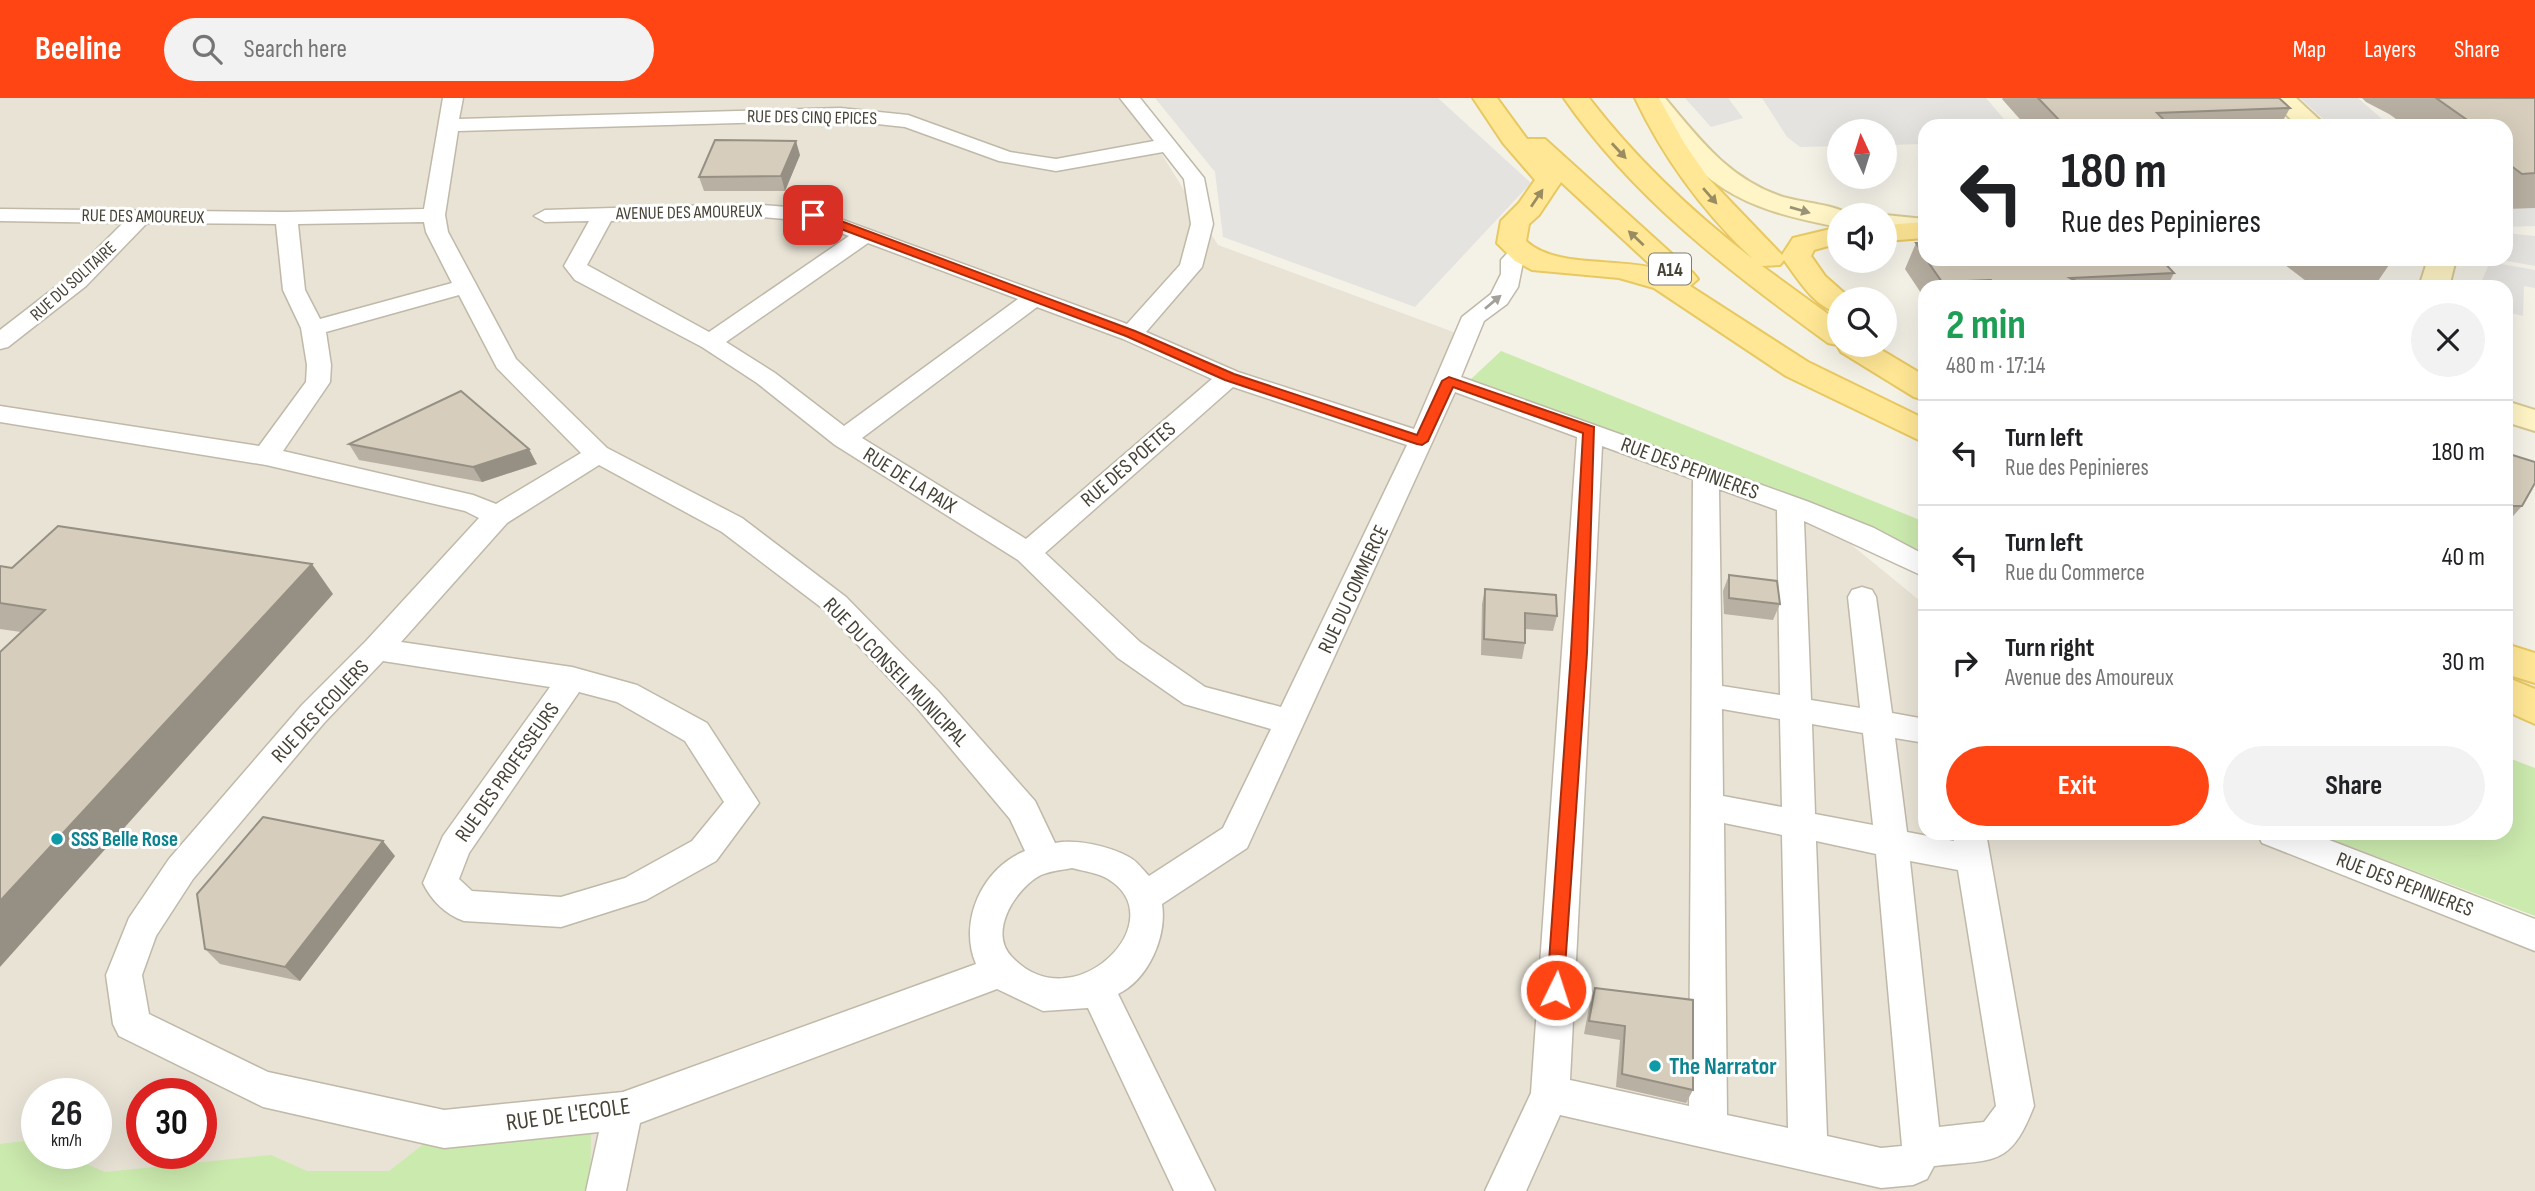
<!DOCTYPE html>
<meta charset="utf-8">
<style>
:root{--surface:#fff;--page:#f2f2f2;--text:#202124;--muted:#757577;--line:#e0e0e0;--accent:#ff4513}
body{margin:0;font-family:"Sofia Sans Condensed",sans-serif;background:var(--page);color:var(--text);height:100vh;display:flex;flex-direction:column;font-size:26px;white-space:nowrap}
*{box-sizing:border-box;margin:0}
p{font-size:23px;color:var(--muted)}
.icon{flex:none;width:38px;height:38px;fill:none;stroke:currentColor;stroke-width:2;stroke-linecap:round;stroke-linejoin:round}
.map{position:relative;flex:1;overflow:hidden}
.sheet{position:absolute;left:1918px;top:182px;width:595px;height:560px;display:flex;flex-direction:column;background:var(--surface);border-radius:21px;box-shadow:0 7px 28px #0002}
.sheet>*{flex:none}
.banner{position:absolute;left:1918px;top:21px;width:595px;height:147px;border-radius:21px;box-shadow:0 7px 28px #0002;background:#fff;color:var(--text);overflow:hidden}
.needle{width:46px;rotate:356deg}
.buttons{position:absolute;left:1827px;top:21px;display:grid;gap:14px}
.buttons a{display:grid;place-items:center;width:70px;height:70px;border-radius:50%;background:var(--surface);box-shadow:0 7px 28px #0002;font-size:35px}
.speed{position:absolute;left:21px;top:980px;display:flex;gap:14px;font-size:35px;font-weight:700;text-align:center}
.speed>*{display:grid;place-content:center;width:91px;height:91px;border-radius:50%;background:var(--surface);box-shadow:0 7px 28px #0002;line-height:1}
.speed small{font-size:18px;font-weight:400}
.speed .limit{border:10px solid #d22;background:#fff;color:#111}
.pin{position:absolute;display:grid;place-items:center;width:60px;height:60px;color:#fff;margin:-30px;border-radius:14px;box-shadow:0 4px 10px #0006}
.me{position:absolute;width:77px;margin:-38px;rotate:4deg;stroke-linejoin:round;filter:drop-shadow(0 0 5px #0008)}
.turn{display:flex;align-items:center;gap:24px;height:147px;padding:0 28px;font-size:32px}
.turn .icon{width:91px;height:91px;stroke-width:2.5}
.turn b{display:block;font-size:49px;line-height:60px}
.round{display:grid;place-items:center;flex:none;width:74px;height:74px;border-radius:37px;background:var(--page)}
.summary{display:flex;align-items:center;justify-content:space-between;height:119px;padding:0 28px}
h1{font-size:42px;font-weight:700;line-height:52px;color:#1e9e55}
.cta{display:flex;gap:14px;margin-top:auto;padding:14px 28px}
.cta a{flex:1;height:80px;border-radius:42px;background:var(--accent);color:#fff;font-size:28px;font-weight:700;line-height:80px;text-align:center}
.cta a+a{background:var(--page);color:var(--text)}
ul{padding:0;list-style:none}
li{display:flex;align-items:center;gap:21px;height:105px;padding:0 28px;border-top:2px solid var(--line)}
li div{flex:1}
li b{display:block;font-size:26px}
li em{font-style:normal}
header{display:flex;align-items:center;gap:42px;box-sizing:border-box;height:98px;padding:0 35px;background:var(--accent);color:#fff}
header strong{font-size:33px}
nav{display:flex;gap:38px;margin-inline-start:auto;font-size:24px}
.search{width:490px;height:63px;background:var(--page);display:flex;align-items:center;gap:18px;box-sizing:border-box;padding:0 24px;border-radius:38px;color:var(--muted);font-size:26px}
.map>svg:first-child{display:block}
</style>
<header>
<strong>Beeline</strong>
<div class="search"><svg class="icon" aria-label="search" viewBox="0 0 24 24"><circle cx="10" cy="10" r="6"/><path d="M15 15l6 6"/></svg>Search here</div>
<nav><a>Map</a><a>Layers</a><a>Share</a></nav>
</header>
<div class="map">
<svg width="2535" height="1093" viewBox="0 0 2535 1093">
<rect width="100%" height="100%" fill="#f4f1e7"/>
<path fill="#e8e3d5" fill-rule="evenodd" d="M0 0H1127L1218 147 1456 235V295L1803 407 1925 507V735H2292L2535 826V1093H0ZM37 996H96V1055H37ZM142 996H201V1055H142Z"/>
<g fill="#cbeaae">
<path d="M1501 253 1925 424V460L1470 282Z"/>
<path d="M2506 659 2535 670V818L2314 735H2506Z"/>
<path d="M591 1034 590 1093H0V1046L33 1042 37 1044V1055H62L105 1074 271 1057 307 1073H389L425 1045Z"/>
</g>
<g fill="#e5e3df">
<path d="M1155 0H1438L1531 85 1415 209 1223 139 1215 74Z"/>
<path d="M1685 0H1728L1743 20 1711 29Z"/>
<path d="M1762 0H1986L2010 28H1925V46L1885 47V33H1839V48L1800 49 1787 39Z"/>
<path d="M2300 0H2358L2390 28H2331Z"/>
<path d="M2535 109V128L2506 129V111Z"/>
<path d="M2506 135 2535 138V168L2496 161H2506Z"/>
<path d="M2490 164 2535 172V190L2524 188 2523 218 2506 214V189H2479Z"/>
</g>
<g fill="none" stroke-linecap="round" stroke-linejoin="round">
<g stroke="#c0b9a9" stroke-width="3">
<g id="street">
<path d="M443 0H463L459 21 840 10 908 17 1010 54 1056 61 1154 43 1120 0H1140L1204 80 1213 126 1202 169 1146 234 1238 274 1414 331 1462 219 1491 196 1501 176V162L1512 150H1528L1531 155 1523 164 1518 189 1507 206 1484 223 1461 279 1809 404 1874 430 1925 457V479L1804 423 1811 602 1860 610 1848 499 1852 492 1862 489 1872 492 1876 499 1892 615 1925 621V645L1895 640 1907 734 1954 743 1952 735H1986L2034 1008C2010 1070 1994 1061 1934 1068L1927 1081 1913 1087 1881 1090 1560 1017 1526 1093H1485L1531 995 1577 339 1455 294 1247 750 1162 806C1167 838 1149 881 1118 896L1215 1093H1174L1088 910 1043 913 997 891 640 1025 626 1093H586L599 1034 444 1050 263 1009 119 938 113 926 106 877 129 820 169 761 302 607 366 543 479 420 465 413 266 367 0 324V308L259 348 306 284 307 267 301 230 283 192 276 126 147 125 86 188 8 249 0 251V232L70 178 123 125 0 123V111L286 114 424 111ZM840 22 905 29 999 63 1056 73 1163 54 1184 81 1191 126 1180 167 1127 226 813 111 749 106 545 112 534 118 545 124 589 123 564 168 575 182 702 249 757 285 835 347 1018 462 1118 560 1184 606 1271 631 1223 730 1149 778C1143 772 1137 763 1129 759 1109 748 1077 741 1055 745L1035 703 939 594 846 499 742 420 607 350 516 261 448 134 445 117 458 33ZM749 118 808 123 849 138 709 234 587 167 611 123ZM424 124 426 134 452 185 320 221 305 192 298 126ZM868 145 1018 201 844 328 775 275 726 244ZM459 197 497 270 581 355 496 406 473 397 283 353 330 284 331 267 326 234ZM1037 209 1123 241 1212 281 1026 441 862 340ZM1233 289 1407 347 1281 609 1205 589 1140 544 1045 455ZM1602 348 1693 381 1689 1008 1570 982ZM599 367 722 434 826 513 917 610 1010 721 1025 753C982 770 958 824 976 866L623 994 444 1012 268 974 149 916 142 877 156 838 193 781 324 625 383 563 550 589 443 738 423 785C431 802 446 817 464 823L561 829 646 802 716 763 759 705 707 625 637 587 572 569 401 544 507 425ZM1719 391 1777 412 1780 597 1722 588ZM579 594 617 604 685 643 724 704 692 743 625 780 561 799 472 793 459 781 469 755ZM1722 611 1780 621 1782 709 1723 698ZM1812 626 1863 635 1873 727 1815 716ZM1724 725 1782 737 1788 1030 1727 1017ZM1816 743 1876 756 1902 1048 1881 1050 1827 1038ZM1910 763 1958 772 1996 1008 1984 1024 1939 1029ZM1072 770C1083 773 1099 775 1108 781 1176 822 1073 926 1011 858 988 833 1016 790 1041 777 1050 773 1062 772 1072 770Z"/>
<path d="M2257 735H2311L2535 821V853L2262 745Z"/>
</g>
</g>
<g stroke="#d6c895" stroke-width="4">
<g id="secondary">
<path d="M1640 0H1665C1700 42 1729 81 1783 99 1803 105 1834 106 1850 117H1839V129C1736 110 1699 87 1640 0Z"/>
<path d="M2269 0H2296L2326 28H2298Z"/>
<path d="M1882 117H1885L1925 121V137L1885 133Z"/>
<path d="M2428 161H2456L2449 189H2419Z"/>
<path d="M2506 303 2535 312V333L2506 324Z"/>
</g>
</g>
<g stroke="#e8c861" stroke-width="4">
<g id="primary">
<path d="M1473 0H1497L1527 41H1545L1693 175 1698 181 1690 188 1808 264 1925 321V345L1786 278 1654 190 1619 180 1532 172 1515 163 1497 145 1501 123 1519 105 1535 82 1503 45ZM1561 84 1654 170C1614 160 1555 170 1526 143L1529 126 1539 117Z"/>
<path d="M1564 0H1589C1636 61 1692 114 1753 161 1704 115 1664 61 1635 0H1659L1684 45 1709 81 1782 157 1793 140 1839 129V145L1814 152 1811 158 1825 178 1851 201H1839V215C1814 209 1798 181 1784 162L1780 167 1762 168 1839 224V247H1873L1925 278V302L1914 299 1841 254 1837 247 1828 245C1730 174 1633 100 1564 0Z"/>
<path d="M1925 124V140L1885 143V127Z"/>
<path d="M2506 546 2535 555V585L2506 576Z"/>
<path d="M2506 579 2535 591V626L2506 613Z"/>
</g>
</g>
<use href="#street" fill="#fff" fill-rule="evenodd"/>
<use href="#secondary" fill="#fff5c6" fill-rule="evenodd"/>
<use href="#primary" fill="#ffe795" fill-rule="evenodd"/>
</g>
<g fill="#b8b0a2">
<path d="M2003 0H2279L2290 10 2280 28H2026L2002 1Z"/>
<path d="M2362 0H2535V110L2506 111V28H2406L2389 16 2366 4Z"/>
<path d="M800 57 785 93H704L699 79Z"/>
<path d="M1916 145H1925V161L2174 175 2167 189H1925V201L1905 171Z"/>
<path d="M2277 161H2393L2374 189H2314Z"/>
<path d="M349 346 537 366 482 384 359 362Z"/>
<path d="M2506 355 2522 408 2506 426Z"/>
<path d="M0 468 12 470 333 496 21 534 0 531Z"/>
<path d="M1729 477 1780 506 1773 522 1724 516 1723 493Z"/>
<path d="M1485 491 1557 518 1553 533 1525 531V545L1522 561 1481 557 1482 506Z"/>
<path d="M395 758 300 883 220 866 205 851Z"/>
<path d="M1595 890 1693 992 1686 1005 1616 989 1620 942 1584 936 1590 904Z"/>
</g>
<g fill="#969084">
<path d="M796 43 800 57 785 93 781 78Z"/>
<path d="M529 351 537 366 482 384 473 369Z"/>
<path d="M312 466 333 496 0 869V803Z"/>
<path d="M383 743 395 758 300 883 285 869Z"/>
</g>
<g fill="#d6cdbc" stroke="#969084" stroke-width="2">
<path d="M2038 0H2279L2290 10 2157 15 2170 28H2058L2055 25H2062Z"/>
<path d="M2436 0H2535V75L2522 76 2506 64V28H2460L2455 25 2470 24Z"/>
<path d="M715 42 796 43 781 78 699 79Z"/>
<path d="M1916 145H1925V159Z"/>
<path d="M1926 161H2161L2174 175 2070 180 2088 189H2072L2077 186 1996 189 1991 182 1942 184Z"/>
<path d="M461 293 529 351 473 369 349 346Z"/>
<path d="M2506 355 2535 364V385L2522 408H2506Z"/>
<path d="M58 428 312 466 0 803V554L45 512 0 505V468L12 470Z"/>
<path d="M1729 477 1777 483 1780 506 1729 500Z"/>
<path d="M1485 491 1556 497 1557 518 1525 515V545L1484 541Z"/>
<path d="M263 719 383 743 285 869 205 851 197 796Z"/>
<path d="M1595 890 1693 902V992L1622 976 1625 928 1589 923Z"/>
</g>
<defs><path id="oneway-solid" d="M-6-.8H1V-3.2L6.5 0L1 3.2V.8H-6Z" transform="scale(1.75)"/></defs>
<g fill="#9a8c61">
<use href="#oneway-solid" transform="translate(1619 53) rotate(47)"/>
<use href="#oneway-solid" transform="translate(1710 98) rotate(49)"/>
<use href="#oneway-solid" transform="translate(1537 100) rotate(-56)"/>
<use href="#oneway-solid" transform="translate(1636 140) rotate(-137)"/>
</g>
<use fill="#9a9377" href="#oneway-solid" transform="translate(1800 112) rotate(16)"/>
<use fill="#a3a09a" href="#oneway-solid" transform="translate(1493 204) rotate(-40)"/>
<path fill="#ff4513" stroke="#a62d0c" stroke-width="2" d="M809 114H817L1135 233 1234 276 1417 337 1442 283 1449 279 1594 329 1587 555 1563 898 1556 900 1550 898 1547 892 1571 555 1583 335 1453 289 1428 343 1422 347 1417 346 1225 282 1126 238 809 119Z"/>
<g fill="#0f9aa8" stroke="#fff" stroke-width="2.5">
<circle cx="57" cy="741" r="7"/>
<circle cx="1655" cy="968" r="7"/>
</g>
<g text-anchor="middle" stroke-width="6" stroke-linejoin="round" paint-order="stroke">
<g font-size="18" fill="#474236" stroke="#fff">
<text transform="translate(812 19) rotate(1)" y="6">RUE DES CINQ EPICES</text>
<text transform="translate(689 114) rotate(-1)" y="6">AVENUE DES AMOUREUX</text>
<text transform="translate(143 118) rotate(1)" y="6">RUE DES AMOUREUX</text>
<text transform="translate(73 183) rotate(-42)" y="6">RUE DU SOLITAIRE</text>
</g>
<rect fill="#fff" stroke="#7e7b72" stroke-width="2" x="1649" y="155.5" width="42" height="31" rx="5"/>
<g font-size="19" font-weight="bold" fill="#474236">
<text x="1670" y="178">A14</text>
</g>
<g font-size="21" fill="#474236" stroke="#fff">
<text transform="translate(1128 366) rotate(-41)" y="7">RUE DES POETES</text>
<text transform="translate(1690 370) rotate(20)" y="7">RUE DES PEPINIERES</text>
<text transform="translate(910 382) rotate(32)" y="7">RUE DE LA PAIX</text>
<text transform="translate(1353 491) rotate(-65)" y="7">RUE DU COMMERCE</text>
<text transform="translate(896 574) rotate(46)" y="7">RUE DU CONSEIL MUNICIPAL</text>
<text transform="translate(320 613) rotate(-47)" y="7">RUE DES ECOLIERS</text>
<text transform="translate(507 674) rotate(-55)" y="7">RUE DES PROFESSEURS</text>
<text transform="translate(2405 786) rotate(21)" y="7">RUE DES PEPINIERES</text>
</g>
<g font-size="21" font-weight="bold" fill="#0d838f" stroke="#fff" text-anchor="start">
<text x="71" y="748">SSS Belle Rose</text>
</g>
<g font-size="24" font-weight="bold" fill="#0d838f" stroke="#fff" text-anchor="start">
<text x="1669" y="976">The Narrator</text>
</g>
<g font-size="24" fill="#474236" stroke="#fff">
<text transform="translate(568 1016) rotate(-8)" y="8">RUE DE L'ECOLE</text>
</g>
</g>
</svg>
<div class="buttons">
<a><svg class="needle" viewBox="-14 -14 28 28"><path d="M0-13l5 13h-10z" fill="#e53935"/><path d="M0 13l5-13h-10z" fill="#757577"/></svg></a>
<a><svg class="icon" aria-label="sound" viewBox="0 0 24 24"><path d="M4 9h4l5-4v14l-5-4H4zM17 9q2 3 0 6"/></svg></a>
<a><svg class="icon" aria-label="search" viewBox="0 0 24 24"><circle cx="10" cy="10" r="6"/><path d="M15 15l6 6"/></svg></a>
</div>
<div class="speed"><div>26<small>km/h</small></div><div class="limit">30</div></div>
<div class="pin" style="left:813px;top:117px;background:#d93025"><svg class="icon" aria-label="arrive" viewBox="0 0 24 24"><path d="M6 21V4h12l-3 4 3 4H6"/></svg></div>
<svg class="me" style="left:1556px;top:892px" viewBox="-20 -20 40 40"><circle r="17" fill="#ff4513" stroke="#fff" stroke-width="3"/><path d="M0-11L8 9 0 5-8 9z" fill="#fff"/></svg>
<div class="banner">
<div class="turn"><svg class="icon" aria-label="left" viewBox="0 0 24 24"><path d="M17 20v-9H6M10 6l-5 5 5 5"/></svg><div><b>180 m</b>Rue des Pepinieres</div></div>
</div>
<section class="sheet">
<div class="summary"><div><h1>2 min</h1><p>480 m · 17:14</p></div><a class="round"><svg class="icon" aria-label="close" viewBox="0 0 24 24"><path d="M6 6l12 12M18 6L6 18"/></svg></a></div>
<ul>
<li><svg class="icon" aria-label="left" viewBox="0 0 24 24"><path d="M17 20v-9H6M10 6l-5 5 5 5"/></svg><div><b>Turn left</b><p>Rue des Pepinieres</p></div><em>180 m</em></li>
<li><svg class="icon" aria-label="left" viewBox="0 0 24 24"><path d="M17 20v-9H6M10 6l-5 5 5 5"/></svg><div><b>Turn left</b><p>Rue du Commerce</p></div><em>40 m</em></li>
<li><svg class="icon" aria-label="right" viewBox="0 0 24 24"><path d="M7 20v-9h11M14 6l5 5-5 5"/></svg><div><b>Turn right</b><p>Avenue des Amoureux</p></div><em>30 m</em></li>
</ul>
<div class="cta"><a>Exit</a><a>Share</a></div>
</section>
</div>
